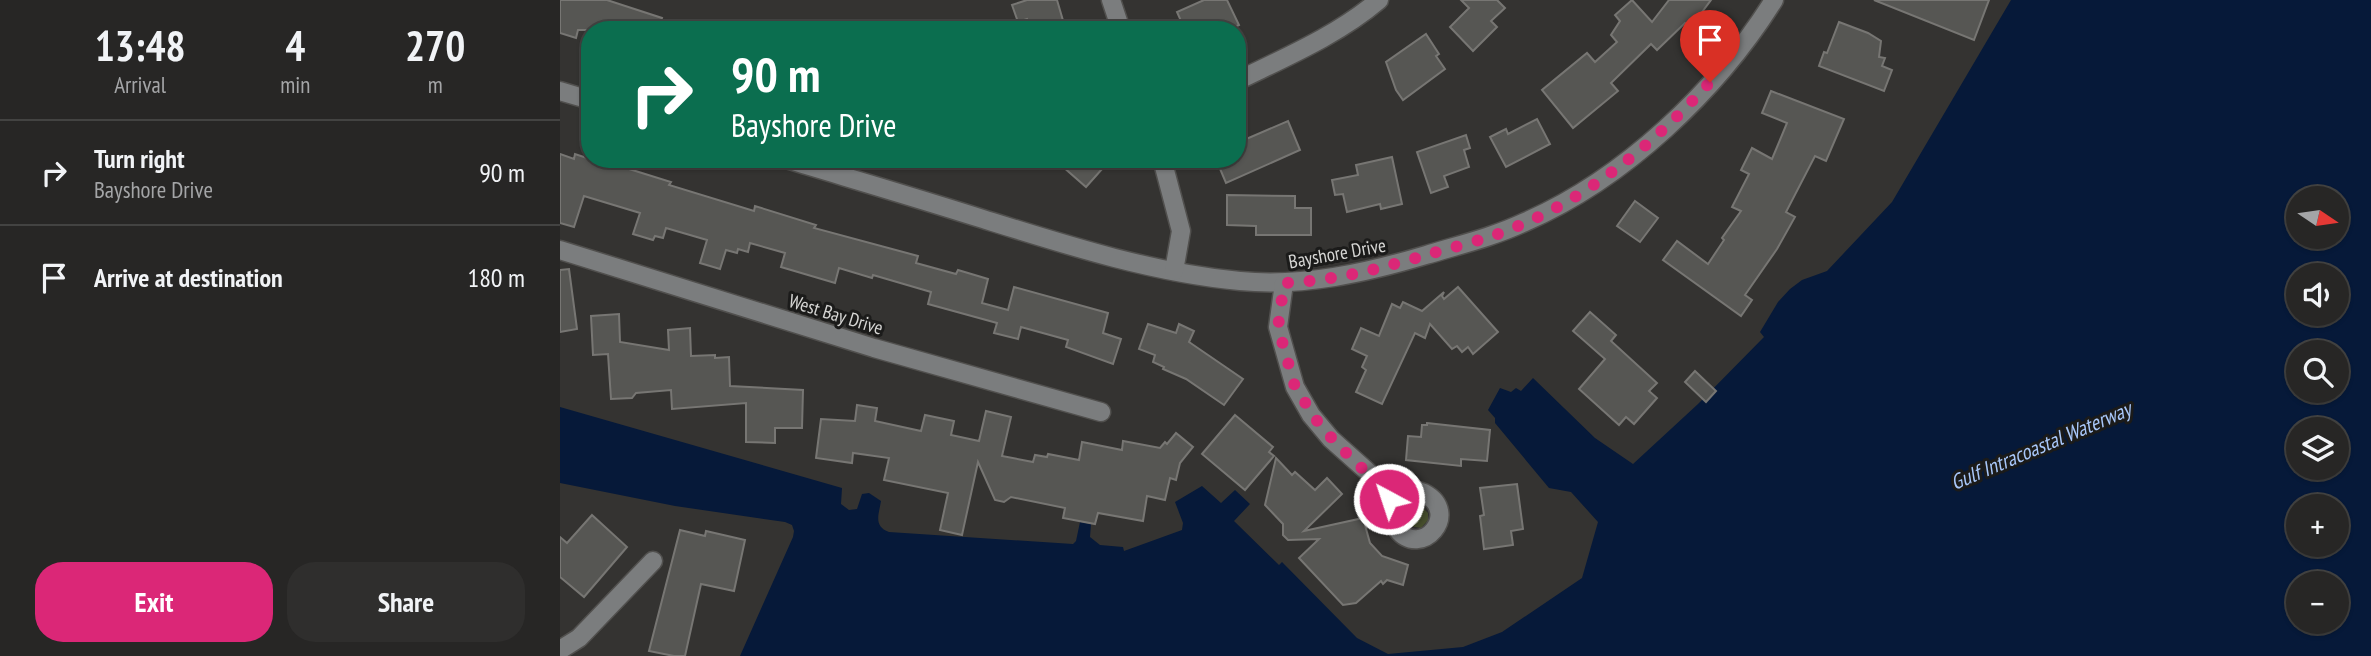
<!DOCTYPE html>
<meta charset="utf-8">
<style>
:root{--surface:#272625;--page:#2f2e2d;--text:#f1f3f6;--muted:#a4a5a7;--line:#434342;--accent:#db2777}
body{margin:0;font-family:"PT Sans Narrow",sans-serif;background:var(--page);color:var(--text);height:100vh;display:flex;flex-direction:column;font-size:26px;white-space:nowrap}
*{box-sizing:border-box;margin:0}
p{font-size:23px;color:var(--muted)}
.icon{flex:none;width:38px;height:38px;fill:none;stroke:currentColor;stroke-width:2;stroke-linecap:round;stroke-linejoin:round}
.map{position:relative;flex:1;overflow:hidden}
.panel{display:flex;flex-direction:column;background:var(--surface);width:560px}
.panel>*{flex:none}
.banner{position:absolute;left:21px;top:21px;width:665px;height:147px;border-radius:28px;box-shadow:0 2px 5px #0004,0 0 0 2px var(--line);background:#0b6e4f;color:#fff;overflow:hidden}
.needle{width:46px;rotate:103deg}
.controls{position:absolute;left:1726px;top:186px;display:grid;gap:14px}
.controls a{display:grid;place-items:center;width:63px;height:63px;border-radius:50%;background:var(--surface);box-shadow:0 2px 5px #0004,0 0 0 2px var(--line);font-size:35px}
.pin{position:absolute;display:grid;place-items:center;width:60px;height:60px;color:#fff;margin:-72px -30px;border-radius:50% 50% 50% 0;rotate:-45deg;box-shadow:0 0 7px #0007}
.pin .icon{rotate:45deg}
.me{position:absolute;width:77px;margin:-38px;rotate:320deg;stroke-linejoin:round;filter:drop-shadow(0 0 5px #0008)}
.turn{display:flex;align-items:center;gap:24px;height:147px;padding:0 35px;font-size:32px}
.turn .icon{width:91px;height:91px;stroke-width:2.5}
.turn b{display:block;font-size:49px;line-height:60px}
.eta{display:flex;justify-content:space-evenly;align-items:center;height:119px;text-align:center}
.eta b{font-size:42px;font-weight:600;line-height:49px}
.action{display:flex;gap:14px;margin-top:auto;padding:14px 35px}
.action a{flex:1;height:80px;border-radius:28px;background:var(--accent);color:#fff;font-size:28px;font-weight:600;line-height:80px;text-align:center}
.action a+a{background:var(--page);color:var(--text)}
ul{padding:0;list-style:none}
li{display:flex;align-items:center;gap:21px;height:105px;padding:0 35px;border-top:2px solid var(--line)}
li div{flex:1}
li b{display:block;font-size:26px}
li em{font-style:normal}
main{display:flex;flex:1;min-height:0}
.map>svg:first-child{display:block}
</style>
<main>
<section class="panel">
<div class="eta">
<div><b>13:48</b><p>Arrival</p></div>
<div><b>4</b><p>min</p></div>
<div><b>270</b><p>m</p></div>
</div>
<ul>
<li><svg class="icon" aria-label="right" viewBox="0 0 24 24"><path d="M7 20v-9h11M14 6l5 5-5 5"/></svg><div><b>Turn right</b><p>Bayshore Drive</p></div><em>90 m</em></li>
<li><svg class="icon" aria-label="arrive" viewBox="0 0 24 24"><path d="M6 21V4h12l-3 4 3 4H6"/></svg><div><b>Arrive at destination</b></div><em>180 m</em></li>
</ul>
<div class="action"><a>Exit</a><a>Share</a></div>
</section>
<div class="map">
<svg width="1811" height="656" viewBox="0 0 1811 656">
<rect width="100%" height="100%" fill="#343331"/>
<path fill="#49512e" d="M849 498 856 501 868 513V520L861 528 850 526 840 512V504Z"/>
<path fill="#061939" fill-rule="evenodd" d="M1451 0H1811V656H180L233 537 234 531 232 525 225 522 115 506 0 483V407L282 488 281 504 289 510 297 509 302 494 309 493 321 501C319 514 313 526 329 532L513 544 516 541 520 522 531 524 530 537 540 545 563 547 564 551 622 530 623 523 615 502 642 486 661 503 675 490 690 504 674 521 719 565 722 562 797 638 828 654 903 647 942 632 1022 578 1038 522 1011 492 989 488 935 423V418L928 410 940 388 951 392 956 388 961 391 973 378 1035 438 1073 464 1138 404 1204 337 1200 332 1218 302 1230 289 1242 280 1267 271 1332 202ZM1738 198H1776V236H1738ZM1738 275H1776V313H1738ZM1738 352H1776V390H1738ZM1738 429H1776V467H1738ZM1738 506H1776V544H1738ZM1738 583H1776V621H1738Z"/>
<g fill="#565653" stroke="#777673" stroke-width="2">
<path d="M0 0H47L102 18 98 30H18L16 38 0 33Z"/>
<path d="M467 0H497L504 24 488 30H471L467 19 458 22 452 5Z"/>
<path d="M644 0H667L679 25 669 30H625L617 12Z"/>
<path d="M901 0H937L945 8 931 21 937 27 913 51 890 27 909 8Z"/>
<path d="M1072 0 1092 22 1109 0H1151L1131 27 1125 23 1097 50 1091 44 1051 83 1058 91 1013 128 982 90 1027 53 1035 62 1057 42 1051 35 1060 21 1055 15Z"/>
<path d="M1314 0H1429L1414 40Z"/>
<path d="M1279 22 1308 33 1321 41 1319 57 1325 58 1322 66 1332 70 1324 91 1259 66 1264 52 1267 53Z"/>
<path d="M866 34 879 54 876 56 885 69 843 100 836 90 826 62Z"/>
<path d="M1211 91 1284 119 1266 161 1255 156 1226 212 1235 217 1217 249 1185 295 1192 300 1181 316 1103 260 1117 241 1148 264 1164 240 1162 238 1181 211 1172 207 1189 174 1181 170 1192 148 1212 159 1227 123 1202 113Z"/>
<path d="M977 119 990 144 946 167 930 137 946 129 948 134Z"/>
<path d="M728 121 740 150 666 183 658 164 670 159H677V143Z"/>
<path d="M906 135 910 148 904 150 909 167 884 176 888 187 871 193 857 152Z"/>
<path d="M0 154 14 159 15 154 30 159H69L66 168 111 182 109 185 194 211 195 206 256 225 254 228 358 256 356 263 396 274 398 270 428 279 422 303 448 310 454 287 548 313 543 333 561 339 553 364 506 347 508 340 461 327 458 339 434 333 437 323 368 304 371 292 313 275 312 278 279 268 275 283 221 267 225 253 190 243 188 252 178 249 177 253 166 250 160 269 140 263 147 240 106 228 103 238 95 236 93 240 73 234 80 213 24 196 14 227 0 223Z"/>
<path d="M832 157 842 204 821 209 820 204 787 212 783 194 775 195 772 180 798 175 796 165Z"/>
<path d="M494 159H551L526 187Z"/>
<path d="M667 195 735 196V208H751V235H696V226L667 225Z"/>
<path d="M1075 201 1098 218 1080 242 1057 226Z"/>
<path d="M9 269 17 329 0 332V270Z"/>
<path d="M898 287 938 332 913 354 908 347 902 352 897 346 892 349 870 324 865 338 855 333 822 404 796 392 806 370 802 367 807 356 792 349 801 328 819 336 832 304 840 308 843 302 862 311 884 292 882 296 884 299Z"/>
<path d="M1030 312 1056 335 1051 341 1097 383 1089 391 1097 398 1074 424 1066 417 1059 425 1019 389 1045 359 1013 331Z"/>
<path d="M59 314 60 342 109 350 108 330 130 328 131 356 155 355V358L169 357 170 386 243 390 242 428H215V443L186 442V403L112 409 111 390 76 393 72 398 51 399 48 354 33 355 31 316Z"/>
<path d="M588 324 616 333 619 324 634 331 629 342 683 379 664 405 626 379 603 369 604 367 593 362 595 355 579 349Z"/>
<path d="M1135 371 1156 391 1146 402 1125 382Z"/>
<path d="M297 405 317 408 315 421 361 431 365 415 394 421 391 435 419 441 426 411 451 417 442 456 473 462 475 455 487 457 488 454 519 460 522 442 562 450 563 441 600 448 605 442 607 444 616 433 633 447 620 463 616 480 610 478 605 500 587 496 583 521 538 513 535 524 503 518 505 508 451 497 444 502 435 500 418 462 402 535 380 530 388 493 324 480 329 458 293 453 292 463 256 458 261 419 295 421Z"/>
<path d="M675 415 713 447 709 452 714 456 685 490 642 454Z"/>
<path d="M867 423 930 430 927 461 901 459V466L846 460 848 436 861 437 862 425H867Z"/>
<path d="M716 458 732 475 735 472 755 490 767 478 782 494 744 531 803 518 810 543 822 556 848 565 843 585 827 580 823 584 821 581 796 603 783 605 739 558 759 539 728 540 723 535V524L705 505Z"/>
<path d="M957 484 963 529 951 531 953 545 924 549 920 516 924 515 920 488Z"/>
<path d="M32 515 67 547 24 597 0 577V537L7 543Z"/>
<path d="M120 530 145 536 146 531 185 540 174 591 141 584 125 656H114L89 651Z"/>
</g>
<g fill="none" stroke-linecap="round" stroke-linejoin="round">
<g stroke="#51504e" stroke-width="21">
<g id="minor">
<path d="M551 0 561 30"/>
<path d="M677 81C726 57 778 35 819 0"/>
<path d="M0 91 30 100"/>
<path d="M226 159C292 179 357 198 423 219 506 245 593 273 680 281 743 287 806 273 866 255 899 245 933 237 965 222 1064 179 1157 91 1214 0"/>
<path d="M602 159 621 231 614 271"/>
<path d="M0 250 314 348 541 412"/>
<path d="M724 283 718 327 735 387 751 415 771 439 826 488"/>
<path d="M826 488C838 489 853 488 864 493 902 513 861 560 837 529 828 517 830 502 826 488Z"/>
<path d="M0 650 19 638 93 561"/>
</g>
</g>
<use href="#minor" stroke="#7b7d7e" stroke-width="18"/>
</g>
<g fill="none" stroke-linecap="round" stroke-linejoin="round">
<path stroke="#db2777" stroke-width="12" stroke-dasharray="0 21.6" d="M829 499 826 488 797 464 761 427 735 387 718 327 724 283C773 281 823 268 869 254 891 248 914 242 935 235 1020 205 1090 148 1150 82"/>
</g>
<g text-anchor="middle" stroke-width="6" stroke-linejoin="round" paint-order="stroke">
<g font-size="19" fill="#d5d5d3" stroke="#1b1b1a">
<text transform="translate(777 253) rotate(-10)" y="7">Bayshore Drive</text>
<text transform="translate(276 314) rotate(17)" y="7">West Bay Drive</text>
</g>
<g font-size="21" font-style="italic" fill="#a8c7f9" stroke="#1b1b1a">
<text transform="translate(1481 446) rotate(-23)" y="7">Gulf Intracoastal Waterway</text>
</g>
</g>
</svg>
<div class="controls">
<a><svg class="needle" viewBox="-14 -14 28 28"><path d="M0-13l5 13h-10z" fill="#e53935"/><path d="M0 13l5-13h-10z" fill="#a4a5a7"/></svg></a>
<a><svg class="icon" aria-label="sound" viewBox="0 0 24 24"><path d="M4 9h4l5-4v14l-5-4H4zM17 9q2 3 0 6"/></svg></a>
<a><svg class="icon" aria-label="search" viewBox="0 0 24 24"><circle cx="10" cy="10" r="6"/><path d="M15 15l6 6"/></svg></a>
<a><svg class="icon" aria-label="layers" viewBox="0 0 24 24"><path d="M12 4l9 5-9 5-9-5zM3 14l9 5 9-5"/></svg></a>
<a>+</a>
<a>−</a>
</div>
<div class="pin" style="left:1150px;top:82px;background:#d93025"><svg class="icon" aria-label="arrive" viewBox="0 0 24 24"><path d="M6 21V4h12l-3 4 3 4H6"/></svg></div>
<svg class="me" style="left:829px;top:499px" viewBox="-20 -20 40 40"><circle r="17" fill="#db2777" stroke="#fff" stroke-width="3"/><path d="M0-11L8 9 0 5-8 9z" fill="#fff"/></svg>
<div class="banner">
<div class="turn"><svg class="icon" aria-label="right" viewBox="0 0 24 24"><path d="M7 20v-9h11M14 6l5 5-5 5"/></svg><div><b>90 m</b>Bayshore Drive</div></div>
</div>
</div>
</main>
